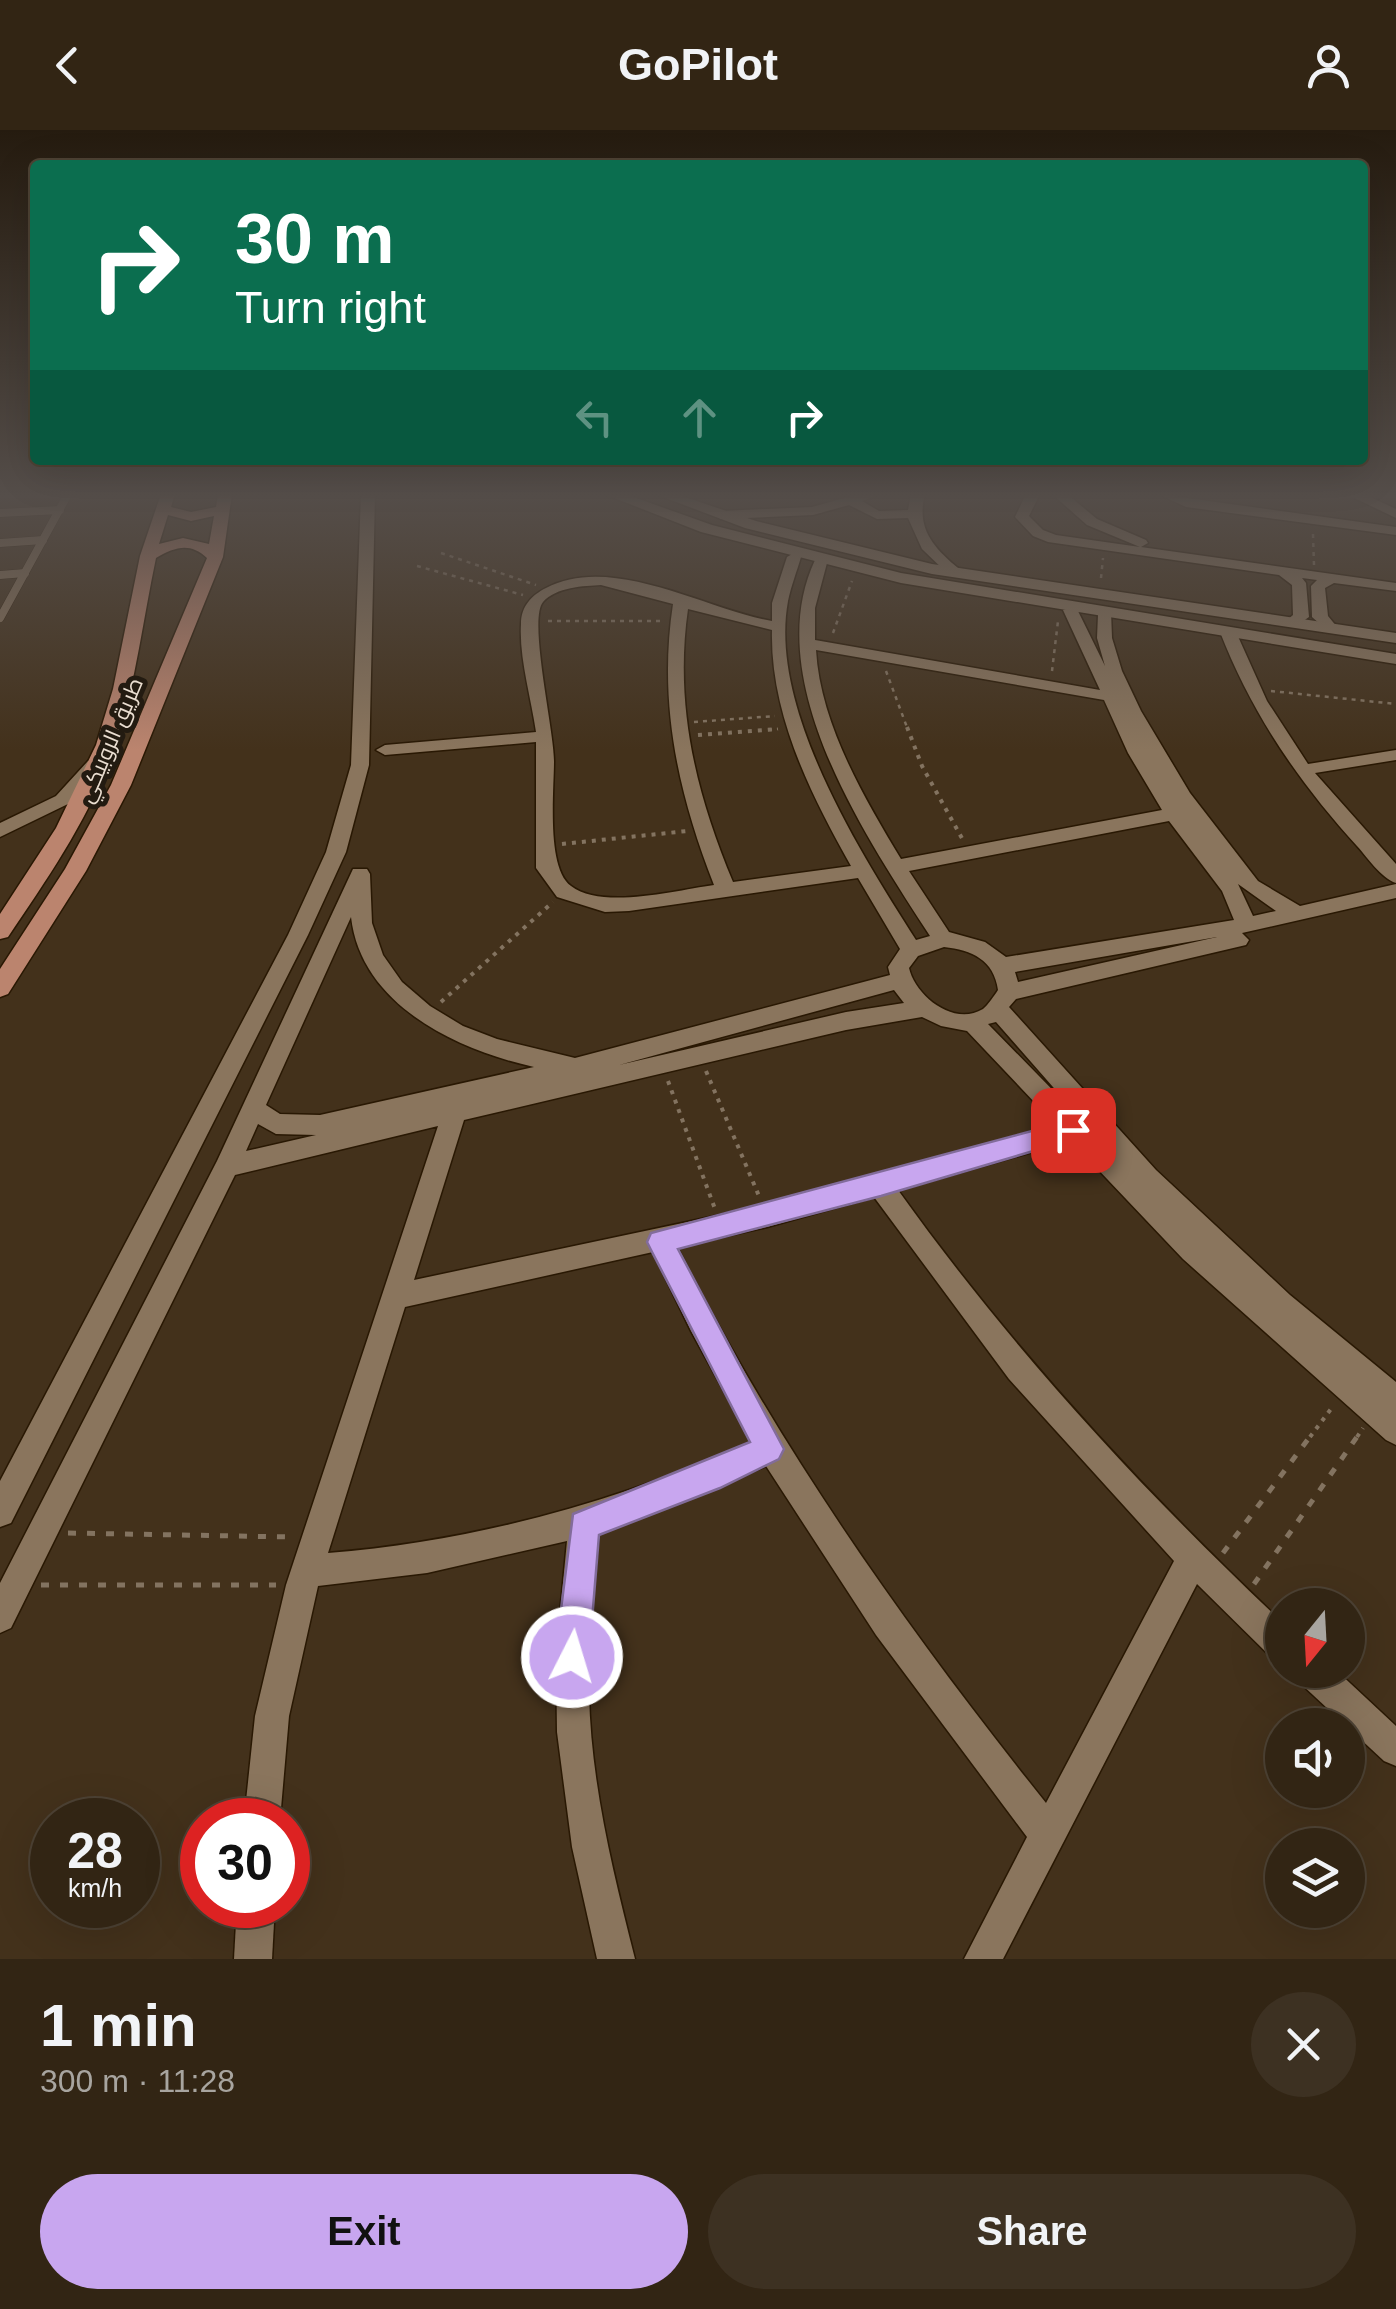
<!DOCTYPE html>
<meta charset="utf-8">
<style>
:root{--surface:#322514;--page:#3d3122;--text:#f1f3f6;--muted:#a8a5a0;--line:#4d4234;--accent:#c8a6ef}
body{margin:0;font-family:Helvetica,Cairo,sans-serif;background:var(--page);color:var(--text);height:100vh;display:flex;flex-direction:column;font-size:38px;white-space:nowrap}
*{box-sizing:border-box;margin:0}
p{font-size:32px;color:var(--muted)}
.icon{flex:none;width:55px;height:55px;fill:none;stroke:currentColor;stroke-width:2;stroke-linecap:round;stroke-linejoin:round}
.map{position:relative;height:1829px;overflow:hidden}
.panel{display:flex;flex-direction:column;background:var(--surface);flex:1}
.panel>*{flex:none}
.hud{position:absolute;left:30px;top:30px;width:1338px;height:305px;border-radius:10px;box-shadow:0 10px 40px #0002,0 0 0 2px var(--line);background:#0b6e4f;color:#fff;overflow:hidden}
.needle{width:65px;rotate:198deg}
.buttons{position:absolute;left:1265px;top:1458px;display:grid;gap:20px}
.buttons a{display:grid;place-items:center;width:100px;height:100px;border-radius:50%;background:var(--surface);box-shadow:0 10px 40px #0002,0 0 0 2px var(--line);font-size:50px}
.speed{position:absolute;left:30px;top:1668px;display:flex;gap:20px;font-size:50px;font-weight:700;text-align:center}
.speed>*{display:grid;place-content:center;width:130px;height:130px;border-radius:50%;background:var(--surface);box-shadow:0 10px 40px #0002,0 0 0 2px var(--line);line-height:1}
.speed small{font-size:25px;font-weight:400}
.speed .limit{border:15px solid #d22;background:#fff;color:#111}
.pin{position:absolute;display:grid;place-items:center;width:85px;height:85px;color:#fff;margin:-42px;border-radius:20px;box-shadow:0 5px 15px #0006}
.me{position:absolute;width:110px;margin:-55px;rotate:5deg;stroke-linejoin:round;filter:drop-shadow(0 0 8px #0008)}
.turn{display:flex;align-items:center;gap:35px;height:210px;padding:0 40px;font-size:45px}
.turn .icon{width:130px;height:130px;stroke-width:2.5}
.turn b{display:block;font-size:70px;line-height:85px}
.lanes{display:flex;align-items:center;height:95px;padding:0 40px;background:#0003;justify-content:center;gap:50px;direction:ltr}
.lanes .off{opacity:.35}
.round{display:grid;place-items:center;flex:none;width:105px;height:105px;border-radius:52px;background:var(--page)}
.overview{display:flex;align-items:center;justify-content:space-between;height:170px;padding:0 40px}
h1{font-size:60px;font-weight:700;line-height:75px}
.cta{display:flex;gap:20px;margin-top:auto;padding:20px 40px}
.cta a{flex:1;height:115px;border-radius:60px;background:var(--accent);color:#111;font-size:40px;font-weight:700;line-height:115px;text-align:center}
.cta a+a{background:var(--page);color:var(--text)}
header{display:flex;justify-content:space-between;align-items:center;height:130px;padding:0 40px;background:var(--surface);font-size:45px;font-weight:700}
.map>svg:first-child{display:block}
</style>
<header><svg class="icon" aria-label="back" viewBox="0 0 24 24"><path d="M15 5l-7 7 7 7"/></svg>GoPilot<svg class="icon" aria-label="person" viewBox="0 0 24 24"><circle cx="12" cy="8" r="4"/><path d="M4 21q1-7 8-7t8 7"/></svg></header>
<div class="map">
<svg width="1396" height="1829" viewBox="0 0 1396 1829">
<rect width="100%" height="100%" fill="#43311b"/>
<g fill="none" stroke-linecap="round" stroke-linejoin="round">
<g stroke="#291803" stroke-width="9">
<g id="lane">
<path d="M0 383 60 380"/>
<path d="M0 413 43 410"/>
<path d="M0 445 25 443"/>
<path d="M0 488 68 364"/>
</g>
</g>
<g stroke="#291803" stroke-width="3">
<g id="street">
<path d="M361 364H375L369 635 346 722 308 805 11 1393 0 1397V1351L288 805 326 722 351 635Z"/>
<path d="M859 364H880L862 371 879 381 908 380 911 364H925C916 398 933 417 958 438V444H948L922 419 908 388 877 389 849 375 813 385 721 389 714 385 721 381 812 377Z"/>
<path d="M1026 364H1040L1029 386 1043 400 1056 405 1140 417 1087 395 1052 364H1067L1097 389 1146 410 1148 413 1141 417 1396 453V461L1334 453 1325 458 1328 486 1337 497 1329 502 1312 487 1311 456 1317 450 1302 448 1306 453 1309 487 1299 494H1289L1286 491 1293 485 1292 455 1279 445 1048 412 1033 406 1015 387Z"/>
<path d="M1158 364 1396 397V405L1186 377Z"/>
<path d="M1346 364H1364L1396 379V388Z"/>
<path d="M794 423 801 427C797 441 791 456 788 471 768 578 861 724 916 810L930 806C866 707 759 550 815 430L827 433 815 478V510L1100 560 1063 480 1076 477 1105 536 1097 508 1098 485 1111 482 1112 508 1122 541 1141 581 1190 663 1258 751 1300 776 1396 754V768L1242 803 1249 810 1246 815 1016 869 1009 877 1156 1040 1290 1165 1396 1252V1315L1386 1310 1183 1129 1071 1011 898 1060C1011 1218 1141 1359 1282 1492V1530L1270 1526 1197 1454 1003 1829H964L1027 1707 876 1505 766 1336 599 1402C594 1456 587 1509 589 1564 591 1654 613 1742 635 1829H597L572 1717 557 1602 556 1525 567 1411 427 1443 318 1456 289 1586 280 1690H244L255 1586 286 1455 438 996 235 1045 11 1498 0 1503V1453L217 1031 353 739H367L370 744 372 793 383 825 402 852 430 876 463 896 497 909 575 928 890 845 888 837 900 819 858 748 629 781 605 782 557 767 536 738V612L385 625 376 620 385 615 536 602C531 567 519 528 521 494 521 476 532 465 546 458 611 423 705 479 772 491V473L787 427ZM601 455 673 474C658 573 678 663 714 755 677 760 602 780 571 756 546 738 554 661 554 631 554 600 528 489 543 472 556 457 584 456 601 455ZM688 479 772 500C770 584 811 665 851 736L733 752C696 664 674 575 688 479ZM816 520 1104 570 1128 623 1162 680 901 729C864 668 820 593 816 520ZM1169 691 1222 761 1234 790 1006 827 985 812 949 802 909 741ZM1238 754 1276 781 1253 786ZM351 787C361 875 457 920 534 937L320 985 280 984 266 975ZM1217 807 1018 852 1015 842ZM944 817C972 820 994 830 998 860 994 866 988 875 983 879 953 897 915 865 909 838L918 826ZM894 860 904 873 846 882 619 935ZM922 887 941 896 967 901 1056 995 767 1075 414 1150 464 990 846 900ZM996 892 1081 989 988 894ZM258 994 276 1004 316 1005 246 1021ZM874 1067 1009 1249 1174 1431 1046 1673C906 1498 778 1317 677 1117L767 1097ZM653 1122 691 1201 752 1312C616 1372 476 1411 328 1423L405 1177Z"/>
<path d="M1223 499 1236 502 1267 571 1308 634 1396 620V630L1315 643 1396 734V753C1381 748 1368 728 1357 716 1298 651 1252 584 1220 502Z"/>
<path d="M94 630 103 635 68 674 0 707V693L56 666 88 631Z"/>
<path d="M1294 1540H1336L1396 1596V1636L1384 1631 1299 1552Z"/>
<path d="M237 1775H275L272 1829H234Z"/>
</g>
</g>
<g stroke="#291803" stroke-width="3">
<g id="secondary">
<path d="M604 364H625L712 395 901 443 1396 524V534L901 453 701 402Z"/>
<path d="M655 364H676L756 391 932 434 1396 503V513L932 444 745 398Z"/>
</g>
</g>
<g stroke="#291803" stroke-width="3">
<path id="primary" d="M161 364H175L171 377 191 382 216 377 218 364H232L223 427 131 655 86 741 8 864 0 867V839L65 739 111 655 207 428C190 412 175 417 156 428 143 489 136 551 117 610 94 681 50 745 8 807L0 809V784L56 698 96 615 113 559 140 426ZM168 385 191 391 214 386 209 414 183 408 159 414Z"/>
</g>
<g stroke="#837360" stroke-width="2.5" stroke-dasharray="4 5" stroke-linecap="butt">
<path d="M1313 404 1314 435"/>
<path d="M441 423 536 455"/>
<path d="M417 436 523 465"/>
<path d="M1101 448 1103 428"/>
<path d="M548 491H663"/>
<path d="M833 503 852 451"/>
<path d="M886 541 908 600"/>
<path d="M1052 541 1058 491"/>
<path d="M1271 561 1396 574"/>
<path d="M694 592 775 586"/>
<path d="M768 600 778 599"/>
</g>
<g stroke="#837360" stroke-width="4" stroke-dasharray="4 6" stroke-linecap="butt">
<path d="M907 597 922 636 963 710"/>
<path d="M698 605 778 599"/>
<path d="M562 714 687 701"/>
<path d="M441 872 553 772"/>
<path d="M706 941 759 1066"/>
<path d="M668 951 715 1079"/>
<path d="M1310 1307 1334 1275"/>
<path d="M1357 1307 1363 1298"/>
</g>
<g stroke="#837360" stroke-width="5" stroke-dasharray="8 11" stroke-linecap="butt">
<path d="M68 1403 293 1407"/>
<path d="M1223 1423 1312 1304"/>
<path d="M1254 1454 1359 1304"/>
<path d="M41 1455H276"/>
</g>
<use href="#lane" stroke="#8a755d" stroke-width="8"/>
<use href="#street" fill="#8a755d" fill-rule="evenodd"/>
<use href="#secondary" fill="#8a755d" fill-rule="evenodd"/>
<use href="#primary" fill="#bb846e" fill-rule="evenodd"/>
</g>
<linearGradient id="sky" x2="0" y2="1"><stop stop-color="#251b0f"/><stop offset="0.59" stop-color="#554e4a"/><stop offset="1" stop-color="#554e4a" stop-opacity="0"/></linearGradient>
<rect width="1396" height="620" fill="url(#sky)"/>
<path fill="#c8a6ef" stroke="#826c9b" stroke-width="2.5" d="M1073 990 1085 1000 1081 1007 881 1066 678 1119 784 1319 779 1329 720 1358 599 1405 589 1527 584 1539 572 1543 560 1539 555 1527 573 1384 750 1312 651 1120 647 1112 651 1103Z"/>
<g text-anchor="middle" stroke-width="10" stroke-linejoin="round" paint-order="stroke">
<g font-size="22" fill="#eaded1" stroke="#231b11">
<text transform="translate(110 610) rotate(-67)" y="8">طريق الروبيكي</text>
</g>
</g>
</svg>
<div class="buttons">
<a><svg class="needle" viewBox="-14 -14 28 28"><path d="M0-13l5 13h-10z" fill="#e53935"/><path d="M0 13l5-13h-10z" fill="#a8a5a0"/></svg></a>
<a><svg class="icon" aria-label="sound" viewBox="0 0 24 24"><path d="M4 9h4l5-4v14l-5-4H4zM17 9q2 3 0 6"/></svg></a>
<a><svg class="icon" aria-label="layers" viewBox="0 0 24 24"><path d="M12 4l9 5-9 5-9-5zM3 14l9 5 9-5"/></svg></a>
</div>
<div class="speed"><div>28<small>km/h</small></div><div class="limit">30</div></div>
<div class="pin" style="left:1073px;top:1000px;background:#d93025"><svg class="icon" aria-label="arrive" viewBox="0 0 24 24"><path d="M6 21V4h12l-3 4 3 4H6"/></svg></div>
<svg class="me" style="left:572px;top:1527px" viewBox="-20 -20 40 40"><circle r="17" fill="#c8a6ef" stroke="#fff" stroke-width="3"/><path d="M0-11L8 9 0 5-8 9z" fill="#fff"/></svg>
<div class="hud">
<div class="turn"><svg class="icon" aria-label="right" viewBox="0 0 24 24"><path d="M7 20v-9h11M14 6l5 5-5 5"/></svg><div><b>30 m</b>Turn right</div></div>
<div class="lanes"><svg class="icon off" aria-label="left" viewBox="0 0 24 24"><path d="M17 20v-9H6M10 6l-5 5 5 5"/></svg><svg class="icon off" aria-label="ahead" viewBox="0 0 24 24"><path d="M12 20V5M6 11l6-6 6 6"/></svg><svg class="icon" aria-label="right" viewBox="0 0 24 24"><path d="M7 20v-9h11M14 6l5 5-5 5"/></svg></div>
</div>
</div>
<section class="panel">
<div class="overview"><div><h1>1 min</h1><p>300 m · 11:28</p></div><a class="round"><svg class="icon" aria-label="close" viewBox="0 0 24 24"><path d="M6 6l12 12M18 6L6 18"/></svg></a></div>
<div class="cta"><a>Exit</a><a>Share</a></div>
</section>
